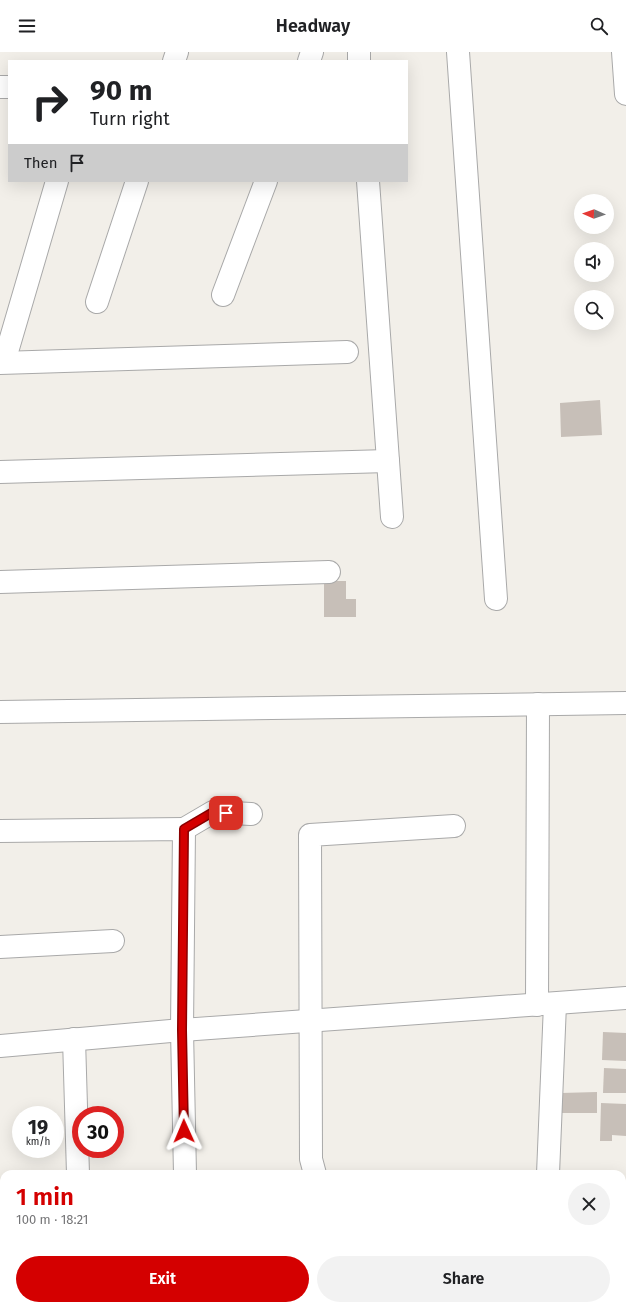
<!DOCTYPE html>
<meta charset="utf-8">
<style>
:root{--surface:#fff;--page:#f2f2f2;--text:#202124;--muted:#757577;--accent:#d40000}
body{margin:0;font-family:"Fira Sans",sans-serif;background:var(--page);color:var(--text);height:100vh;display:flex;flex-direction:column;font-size:15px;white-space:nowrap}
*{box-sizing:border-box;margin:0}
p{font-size:13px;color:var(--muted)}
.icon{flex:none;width:22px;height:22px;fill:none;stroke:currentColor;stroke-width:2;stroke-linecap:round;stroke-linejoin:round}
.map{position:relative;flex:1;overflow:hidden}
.side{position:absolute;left:0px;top:1118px;width:626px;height:140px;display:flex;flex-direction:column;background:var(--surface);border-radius:12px 12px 0 0;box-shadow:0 4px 16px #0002}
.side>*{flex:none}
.hud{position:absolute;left:8px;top:8px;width:400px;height:122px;border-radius:0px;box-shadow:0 4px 16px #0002;background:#fff;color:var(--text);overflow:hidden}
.needle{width:26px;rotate:272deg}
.tools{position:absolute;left:574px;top:142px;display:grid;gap:8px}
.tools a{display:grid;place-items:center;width:40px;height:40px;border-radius:50%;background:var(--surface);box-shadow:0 4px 16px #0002;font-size:20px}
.speed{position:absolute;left:12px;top:1054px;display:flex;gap:8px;font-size:20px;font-weight:700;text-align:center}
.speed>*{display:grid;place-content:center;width:52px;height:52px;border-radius:50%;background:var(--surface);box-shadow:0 4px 16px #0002;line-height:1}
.speed small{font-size:10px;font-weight:400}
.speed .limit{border:6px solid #d22;background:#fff;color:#111}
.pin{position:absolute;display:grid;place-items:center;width:34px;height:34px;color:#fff;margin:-17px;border-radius:8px;box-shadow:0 2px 6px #0006}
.me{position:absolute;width:44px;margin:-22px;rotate:359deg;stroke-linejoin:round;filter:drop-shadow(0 0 3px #0008)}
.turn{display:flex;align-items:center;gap:14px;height:84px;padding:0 16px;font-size:18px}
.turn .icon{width:52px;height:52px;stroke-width:2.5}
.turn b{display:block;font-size:28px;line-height:34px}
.then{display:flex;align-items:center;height:38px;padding:0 16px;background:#0003;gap:8px;font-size:15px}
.round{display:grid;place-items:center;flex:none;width:42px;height:42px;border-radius:21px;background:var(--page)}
.headline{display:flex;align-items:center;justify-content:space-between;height:68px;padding:0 16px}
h1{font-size:24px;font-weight:600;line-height:30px;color:var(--accent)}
.cta{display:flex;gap:8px;margin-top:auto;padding:8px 16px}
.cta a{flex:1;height:46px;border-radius:24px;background:var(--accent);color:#fff;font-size:16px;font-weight:600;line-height:46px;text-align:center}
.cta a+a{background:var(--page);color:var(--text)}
header{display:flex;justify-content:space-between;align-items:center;height:52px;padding:0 16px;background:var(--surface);font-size:18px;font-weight:600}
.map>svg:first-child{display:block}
</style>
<header><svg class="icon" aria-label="menu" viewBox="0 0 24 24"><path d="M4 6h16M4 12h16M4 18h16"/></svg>Headway<svg class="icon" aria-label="search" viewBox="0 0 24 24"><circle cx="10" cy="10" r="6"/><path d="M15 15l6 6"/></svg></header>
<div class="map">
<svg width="626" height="1258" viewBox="0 0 626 1258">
<rect width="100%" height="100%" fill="#f2efe9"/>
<g fill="#c7bfb8">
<path d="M600 348 602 383 561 385 560 351Z"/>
<path d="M324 529H346V547H356V565H324Z"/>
<path d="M603 980 626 981V1009L602 1008Z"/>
<path d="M604 1016 626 1017V1041H603Z"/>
<path d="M597 1040V1061H561V1041Z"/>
<path d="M601 1051 626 1052V1084L612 1083V1089H600Z"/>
<path d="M622 1173 626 1174 625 1203H622Z"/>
</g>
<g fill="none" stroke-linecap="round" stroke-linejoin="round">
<g stroke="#a9a9a9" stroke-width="24">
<g id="minor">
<path d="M359 0V9"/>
<path d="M458 0 496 547"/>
<path d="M623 0 626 42"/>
<path d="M174 9 177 0"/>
<path d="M309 9 312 0"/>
<path d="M0 35H9"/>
<path d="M368 129 392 465"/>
<path d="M223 243 266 129"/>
<path d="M97 250 137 129"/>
<path d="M4 310 57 129"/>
<path d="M0 311 347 300"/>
<path d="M0 420 388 409"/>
<path d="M0 530 329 520"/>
<path d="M0 660 626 651"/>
<path d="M184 777 213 760 251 762"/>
<path d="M0 779 184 777 182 978 185 1122"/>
<path d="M0 895 113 889"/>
<path d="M537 953 538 652"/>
<path d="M74 987 78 1122"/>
<path d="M315 1122 311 1107 310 783 454 774"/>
<path d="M548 1122 555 952"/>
<path d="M81 1254V1258"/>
<path d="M187 1254V1258"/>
<path d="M326 1258V1254"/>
<path d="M543 1258V1254"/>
</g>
</g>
<g stroke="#a9a9a9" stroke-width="24">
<path id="tertiary" d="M0 994 182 978 626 946"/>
</g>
<use href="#minor" stroke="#fff" stroke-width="22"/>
<use href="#tertiary" stroke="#fff" stroke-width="22"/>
</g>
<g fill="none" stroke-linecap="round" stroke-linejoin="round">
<g stroke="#8a0000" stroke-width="10">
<path id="route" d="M184 1079 182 978 184 777 213 760 226 761"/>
</g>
<use href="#route" stroke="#d40000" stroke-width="7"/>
</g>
</svg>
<div class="tools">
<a><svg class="needle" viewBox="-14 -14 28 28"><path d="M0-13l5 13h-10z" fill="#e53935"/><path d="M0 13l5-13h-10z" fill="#757577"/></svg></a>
<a><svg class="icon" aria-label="sound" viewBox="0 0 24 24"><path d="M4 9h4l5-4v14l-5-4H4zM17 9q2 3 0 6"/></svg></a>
<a><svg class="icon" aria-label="search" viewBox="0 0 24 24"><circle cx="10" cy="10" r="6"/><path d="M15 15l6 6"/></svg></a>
</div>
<div class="speed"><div>19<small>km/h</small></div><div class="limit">30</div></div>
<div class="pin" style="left:226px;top:761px;background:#d93025"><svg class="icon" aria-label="arrive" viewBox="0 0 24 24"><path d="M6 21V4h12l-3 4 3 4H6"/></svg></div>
<svg class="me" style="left:184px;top:1079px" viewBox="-20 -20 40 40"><path d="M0-17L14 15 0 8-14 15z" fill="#d40000" stroke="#fff" stroke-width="4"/></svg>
<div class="hud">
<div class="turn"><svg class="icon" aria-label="right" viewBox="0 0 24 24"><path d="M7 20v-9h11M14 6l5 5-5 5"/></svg><div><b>90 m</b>Turn right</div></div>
<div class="then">Then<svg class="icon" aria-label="arrive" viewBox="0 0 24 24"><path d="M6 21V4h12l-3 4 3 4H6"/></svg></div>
</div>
<section class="side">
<div class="headline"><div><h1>1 min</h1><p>100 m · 18:21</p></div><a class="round"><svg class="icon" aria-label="close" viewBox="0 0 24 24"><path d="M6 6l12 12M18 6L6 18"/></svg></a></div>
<div class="cta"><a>Exit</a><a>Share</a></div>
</section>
</div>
